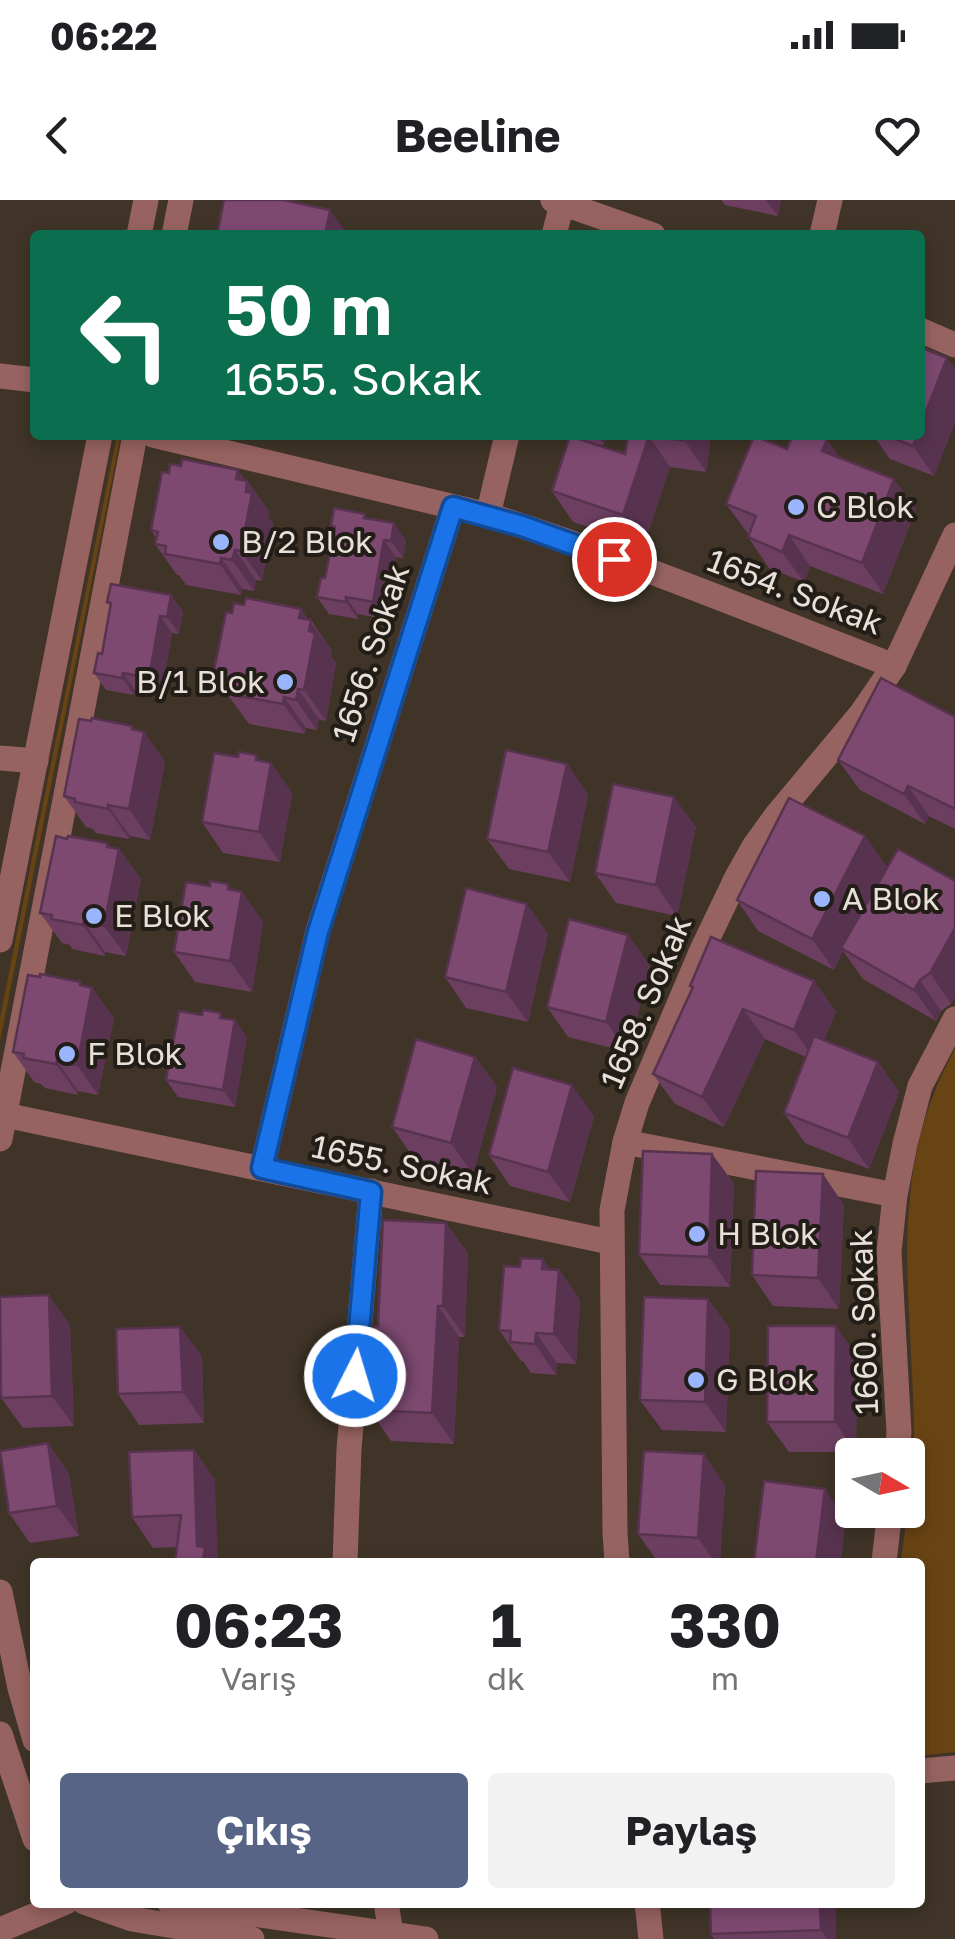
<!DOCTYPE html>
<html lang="tr">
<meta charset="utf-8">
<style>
:root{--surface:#fff;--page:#f2f2f2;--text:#202124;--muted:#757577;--accent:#576486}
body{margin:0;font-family:"Golos Text",sans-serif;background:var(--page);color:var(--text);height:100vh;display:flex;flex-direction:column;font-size:38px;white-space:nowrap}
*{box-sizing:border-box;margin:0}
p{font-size:32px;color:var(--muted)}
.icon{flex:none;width:55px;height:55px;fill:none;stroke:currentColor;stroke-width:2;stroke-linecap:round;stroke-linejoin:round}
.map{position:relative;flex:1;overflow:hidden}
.details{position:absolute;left:30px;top:1358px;width:895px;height:350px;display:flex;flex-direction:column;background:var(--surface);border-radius:10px;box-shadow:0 5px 15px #0003}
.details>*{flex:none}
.top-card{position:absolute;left:30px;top:30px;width:895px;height:210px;border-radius:10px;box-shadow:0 5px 15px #0003;background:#0b6e4f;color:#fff;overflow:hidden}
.needle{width:65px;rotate:99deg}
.buttons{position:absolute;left:835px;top:1238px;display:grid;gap:20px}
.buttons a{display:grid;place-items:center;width:90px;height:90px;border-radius:10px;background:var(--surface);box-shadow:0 5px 15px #0003;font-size:50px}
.pin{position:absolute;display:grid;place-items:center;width:85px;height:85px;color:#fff;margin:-42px;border:5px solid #fff;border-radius:50%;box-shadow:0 2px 10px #0007}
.me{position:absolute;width:110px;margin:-55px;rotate:5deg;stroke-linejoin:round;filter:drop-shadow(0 0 8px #0008)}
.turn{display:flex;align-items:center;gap:35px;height:210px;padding:0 30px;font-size:45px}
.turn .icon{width:130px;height:130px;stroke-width:2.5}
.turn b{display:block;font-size:70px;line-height:85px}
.eta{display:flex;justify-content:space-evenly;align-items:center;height:170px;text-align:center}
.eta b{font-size:60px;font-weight:700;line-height:70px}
.cta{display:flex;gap:20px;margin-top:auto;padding:20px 30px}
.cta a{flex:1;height:115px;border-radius:10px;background:var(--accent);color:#fff;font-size:40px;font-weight:700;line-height:115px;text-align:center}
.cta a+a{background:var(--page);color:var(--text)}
.status{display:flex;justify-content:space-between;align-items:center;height:70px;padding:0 50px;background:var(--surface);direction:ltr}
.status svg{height:28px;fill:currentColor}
header{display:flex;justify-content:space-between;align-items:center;height:130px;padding:0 30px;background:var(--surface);font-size:45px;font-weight:700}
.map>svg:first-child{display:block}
</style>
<div class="status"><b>06:22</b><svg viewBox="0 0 49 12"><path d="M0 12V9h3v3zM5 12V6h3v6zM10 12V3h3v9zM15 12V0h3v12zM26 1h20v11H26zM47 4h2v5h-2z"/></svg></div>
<header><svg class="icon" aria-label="back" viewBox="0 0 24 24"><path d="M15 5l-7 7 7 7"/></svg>Beeline<svg class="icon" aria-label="heart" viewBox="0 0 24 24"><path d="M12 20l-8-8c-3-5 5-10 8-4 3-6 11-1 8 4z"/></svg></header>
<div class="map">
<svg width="955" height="1739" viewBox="0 0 955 1739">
<rect width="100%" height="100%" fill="#3f3427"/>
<g fill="#684314">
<path d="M117 235H121L0 841V818Z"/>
<path d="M955 849V1552L920 1556V1362H901C905 1322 914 1282 914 1241 914 1104 883 977 955 849Z"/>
</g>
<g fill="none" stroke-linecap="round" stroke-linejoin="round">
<g stroke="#976360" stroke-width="25">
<path d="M553 0 653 35"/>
<path d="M139 35 146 0"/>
<path d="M174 35 181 0"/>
<path d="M554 35 562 4"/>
<path d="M822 35 830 0"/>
<path d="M920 130 955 145"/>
<path d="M0 176 35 180"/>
<path d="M153 235 488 315C625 358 759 414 894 466"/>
<path d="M488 315 507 235"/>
<path d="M0 558 36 561"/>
<path d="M0 740 100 235"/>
<path d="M0 914 610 1042"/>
<path d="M0 939 135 235"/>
<path d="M625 942 895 995"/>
<path d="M262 968 318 731 453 307"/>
<path d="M897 1255 899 1232 889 1052 895 995 905 944 920 886 955 819"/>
<path d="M345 1362 349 1249 371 991"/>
<path d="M617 1362 615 1333 612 1010 625 942 637 903 702 750 737 677 755 645 776 616 861 514 894 466 955 335"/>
<path d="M884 1362 890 1310"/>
<path d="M0 1392 20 1488 35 1540"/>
<path d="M0 1534 35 1639"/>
<path d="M920 1571 955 1568"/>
<path d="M84 1702 132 1719 252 1739"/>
<path d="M169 1702 426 1739"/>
<path d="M386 1702 391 1734"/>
<path d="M647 1702 651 1739"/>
<path d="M0 1730 66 1702"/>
</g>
</g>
<g fill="#6c3f61">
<path d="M721 0H781L778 16 725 5Z"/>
<path d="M947 158 955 169V222L934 276 890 259 873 235H920Z"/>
<path d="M547 235H605L604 245 589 243 625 254 628 235H711L706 272 670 267 644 345 573 322 552 291 569 240 548 237Z"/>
<path d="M827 240 840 258 916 309 883 394 810 366 804 382 769 368 748 337 749 335 726 304 787 249Z"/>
<path d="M181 266 247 281 269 311 268 316 273 324 262 381 256 380 254 391 243 389 241 395 186 385 179 375H177L155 344 156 338 151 330 169 273Z"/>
<path d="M369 319 406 340 403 358 396 357 384 419 358 414V419L329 414 317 397 325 378 334 331 331 326Z"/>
<path d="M171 395 183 412 179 434 172 433 161 495 135 490 134 495 106 490 94 473 102 454 111 407 107 402Z"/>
<path d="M309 420H311L332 451 331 456 336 463 326 521 319 519 317 530 306 528 305 534 249 524 219 483 220 478 214 470Z"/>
<path d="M955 517V629L929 616 925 624 860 590 838 560Z"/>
<path d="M91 521 132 526 135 530 144 532 165 562 150 640 130 636 129 639 96 633 93 629 86 627 64 596Z"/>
<path d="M261 561 271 563 292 593 280 662 223 653 202 622Z"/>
<path d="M567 564 588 595 570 682 509 669 487 639Z"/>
<path d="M696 627 677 716 616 703 595 673Z"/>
<path d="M865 636 886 666 868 702 955 681V796L951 804 941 811 936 821 863 779 843 751 834 770 758 731 737 700Z"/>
<path d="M67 639 107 643 110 647 119 649 141 679 126 756 105 752V756L72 749 70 745 62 743 40 713Z"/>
<path d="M233 690 242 692 263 722 252 792 195 782 174 752Z"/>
<path d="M548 734 528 822 466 808 445 777Z"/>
<path d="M628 735 650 766 628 852 568 837 547 807Z"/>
<path d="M40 777 80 782 83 786 92 788 114 818 98 895 78 891V895L45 888 41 884 34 882 13 852Z"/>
<path d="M814 781 836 812 824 840 878 862 899 892 869 969 805 943 784 913 806 857 765 839 724 927 675 904 653 874 692 789 690 786Z"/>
<path d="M225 819 247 837 235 907 178 897 166 880Z"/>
<path d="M475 857 497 887 473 974 413 957 392 927Z"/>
<path d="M594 916 570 1002 510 986 489 955Z"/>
<path d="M712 954 734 984 730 1087 660 1085 639 1054Z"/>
<path d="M844 1005 839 1109 773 1106 752 1075Z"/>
<path d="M468 1053 465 1137H459L454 1244 391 1241 370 1210 378 1126Z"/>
<path d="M543 1059 550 1069 559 1070 580 1100 576 1164 557 1163 556 1175 531 1173 523 1161H521L499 1130 520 1067Z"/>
<path d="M708 1099 730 1129 726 1232 662 1230 640 1200Z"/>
<path d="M70 1125 74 1226 23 1228 1 1198Z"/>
<path d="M836 1126 857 1157 856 1252H789L767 1222Z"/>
<path d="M180 1127 202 1157 204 1223 139 1225 118 1194Z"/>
<path d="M48 1243 69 1274 79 1336 30 1343 9 1313Z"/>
<path d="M194 1250 215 1280 175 1362 177 1347 153 1348 132 1317Z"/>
<path d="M725 1285 720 1362H658L638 1334Z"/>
<path d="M835 1702 836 1739H714L711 1734Z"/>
</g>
<g fill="#58334f">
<path d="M766 0H781L778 16Z"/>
<path d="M330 10 346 32 345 35H325Z"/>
<path d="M947 158 955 169V222L934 276 913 246 917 235H920V227Z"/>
<path d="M597 235H605L604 245Z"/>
<path d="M685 235H711L706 272 685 241Z"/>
<path d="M649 236 670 267 644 345 623 315Z"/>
<path d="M827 240 848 270 822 251Z"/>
<path d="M238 270 269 311 268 316 273 324 262 381 241 351 236 279Z"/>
<path d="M894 279 916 309 883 394 862 363Z"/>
<path d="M394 323 406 340 403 358 391 341Z"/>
<path d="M789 335 810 366 804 382 782 352Z"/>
<path d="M384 340 396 357 384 419 373 402Z"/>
<path d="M235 350 256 380 254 391 232 360Z"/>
<path d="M221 358 243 389 241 395 220 364Z"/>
<path d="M171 395 183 412 179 434 167 417Z"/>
<path d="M346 397 358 414V419L346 402Z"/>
<path d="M301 409 332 451 331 456 336 463 326 521 304 490 299 418Z"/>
<path d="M160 416 172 433 161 495 149 478Z"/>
<path d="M123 473 135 490 134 495 122 478Z"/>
<path d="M298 489 319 519 317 530 296 500Z"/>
<path d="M284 497 306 528 305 534 283 504Z"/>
<path d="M132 526 142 540 144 532 165 562 150 640 129 609Z"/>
<path d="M256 555 269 573 271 563 292 593 280 662 259 632Z"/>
<path d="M567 564 588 595 570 682 548 652Z"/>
<path d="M908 586 929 616 925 624 904 594Z"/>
<path d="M674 597 696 627 677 716 656 685Z"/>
<path d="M108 605 130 636 129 639 108 609Z"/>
<path d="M865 636 886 666 834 770 812 739Z"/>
<path d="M107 643 118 658 119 649 141 679 126 756 104 726Z"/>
<path d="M228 684 240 702 242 692 263 722 252 792 230 761Z"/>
<path d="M527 704 548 734 528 822 506 792Z"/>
<path d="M84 722 105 752V756L83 725Z"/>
<path d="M955 728V796L951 804 930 773Z"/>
<path d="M628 735 650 766 628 852 606 822Z"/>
<path d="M920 780 941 811 936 821 914 790Z"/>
<path d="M814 781 836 812 815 861 794 830Z"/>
<path d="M80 782 91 796 92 788 114 818 98 895 77 865Z"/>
<path d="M743 809 765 839 724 927 702 897Z"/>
<path d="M235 820 247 837 235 907 223 890Z"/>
<path d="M475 857 497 887 473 974 451 943Z"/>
<path d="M57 861 78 891V895L56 864Z"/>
<path d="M878 862 899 892 869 969 848 938Z"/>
<path d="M572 885 594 916 570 1002 548 972Z"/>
<path d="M712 954 734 984 730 1087 709 1057Z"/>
<path d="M823 974 844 1005 839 1109 818 1078Z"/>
<path d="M446 1023 468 1053 465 1137 443 1106Z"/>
<path d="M543 1059 558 1081 559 1070 580 1100 576 1164 554 1134 542 1069Z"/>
<path d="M49 1095 70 1125 74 1226 52 1196Z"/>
<path d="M708 1099 730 1129 726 1232 705 1202Z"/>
<path d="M438 1106 459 1137 454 1244 432 1213Z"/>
<path d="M836 1126 857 1157 856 1252 835 1222Z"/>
<path d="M180 1127 202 1157 204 1223 183 1192Z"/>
<path d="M536 1133 557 1163 556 1175 535 1144Z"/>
<path d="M48 1243 69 1274 79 1336 57 1306Z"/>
<path d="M194 1250 215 1280 218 1362H205L197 1346Z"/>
<path d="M704 1254 725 1285 720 1362H715L698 1338Z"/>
<path d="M825 1289 846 1319 841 1362H816Z"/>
<path d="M820 1702H835L836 1739H827L821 1730Z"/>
</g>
<g fill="#7d4971" stroke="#58334f" stroke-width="2.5">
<path d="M224 0H283L330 10 325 35H217Z"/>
<path d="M920 147 947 158 920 227Z"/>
<path d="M628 235H685V241L649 236 623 315 552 291 570 236 625 254Z"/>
<path d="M793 235H815L827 240 822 251 894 279 862 363 789 335 782 352 748 337 756 316 726 304 754 236 787 249Z"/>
<path d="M885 235H917L913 246Z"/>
<path d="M182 259 238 270 236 279 247 281 246 292 252 293 241 351 235 350 232 360 221 358 220 364 165 354 166 346 155 344 158 332 151 330 162 272 169 273 170 264 181 266Z"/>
<path d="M334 308 365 314 364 318 394 323 391 341 384 340 373 402 346 397V402L317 397 321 378H325L335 327 331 326Z"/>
<path d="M111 384 171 395 167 417 160 416 149 478 123 473 122 478 94 473 98 453 102 454 111 403 107 402Z"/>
<path d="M246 398 301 409 299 418 311 420 309 431 315 433 304 490 298 489 296 500 284 497 283 504 228 494 229 486 219 483 221 471 214 470 226 412 232 413 234 403 244 405Z"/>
<path d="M881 478 955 517V609L908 586 904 594 838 560Z"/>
<path d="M92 518 132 526V529L144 532 129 609 108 605V609L75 602V599L64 596 79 519 91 521Z"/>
<path d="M506 550 567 564 548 652 487 639Z"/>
<path d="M239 552 256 555V560L271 563 259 632 202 622 214 553 238 557Z"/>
<path d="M613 584 674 597 656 685 595 673Z"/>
<path d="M789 598 865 636 812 739 737 700Z"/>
<path d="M56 636 67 639 68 636 107 643V647L119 649 104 726 84 722 83 725 51 719 52 715 40 713Z"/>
<path d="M898 649 955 681V728L930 773 920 780 914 790 841 748Z"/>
<path d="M210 681 228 684V689L242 692 230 761 174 752 186 682 210 686Z"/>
<path d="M466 688 527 704 506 792 445 777Z"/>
<path d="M569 719 628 735 606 822 547 807Z"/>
<path d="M711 737 814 781 794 830 743 809 702 897 653 874 693 787 690 786Z"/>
<path d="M40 774 80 782V785L92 788 77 865 57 861 56 864 23 858 24 854 13 852 28 775 40 777Z"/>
<path d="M203 810 221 813 220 818 235 820 223 890 166 880 179 811 202 815Z"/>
<path d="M814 836 878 862 848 938 784 913Z"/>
<path d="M416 839 475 857 451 943 392 927Z"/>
<path d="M513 868 572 885 548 972 489 955Z"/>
<path d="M643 951 712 954 709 1057 639 1054Z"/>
<path d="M756 971 823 974 818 1078 752 1075Z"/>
<path d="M383 1020 446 1023 443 1106H438L432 1213 370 1210 374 1126H378Z"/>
<path d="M521 1058 543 1059 542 1069 559 1070 554 1134 536 1133 535 1144 510 1142 511 1131 499 1130 504 1066 520 1067Z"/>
<path d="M49 1095 52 1196 1 1198 0 1097Z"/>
<path d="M644 1097 708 1099 705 1202 640 1200Z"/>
<path d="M768 1126H836L835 1222H767Z"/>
<path d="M180 1127 183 1192 118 1194 116 1129Z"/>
<path d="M48 1243 57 1306 9 1313 0 1251Z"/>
<path d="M194 1250 197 1346 205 1347 203 1360 223 1362H175L181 1315 132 1317 129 1252Z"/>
<path d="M644 1251 704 1254 698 1338 638 1334Z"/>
<path d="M764 1281 825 1289 816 1362H754Z"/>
<path d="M50 1358 77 1362H49Z"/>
<path d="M710 1702H820L821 1730 711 1734Z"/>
</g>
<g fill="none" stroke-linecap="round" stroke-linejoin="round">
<g stroke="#114b97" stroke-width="25">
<path id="route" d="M355 1176 371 992 262 968 318 732 453 307 522 326 614 359"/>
</g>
<use href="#route" stroke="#1a73e8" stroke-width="18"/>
</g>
<g fill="#9ab5fd" stroke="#221d17" stroke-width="4">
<circle cx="796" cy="307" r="10"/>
<circle cx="221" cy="342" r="10"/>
<circle cx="285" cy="482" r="10"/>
<circle cx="822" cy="699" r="10"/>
<circle cx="94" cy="716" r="10"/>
<circle cx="67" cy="854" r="10"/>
<circle cx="697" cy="1034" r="10"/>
<circle cx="696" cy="1180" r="10"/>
</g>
<g text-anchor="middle" stroke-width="8" stroke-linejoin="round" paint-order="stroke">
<g font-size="32" fill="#e7dfd8" stroke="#221d17" text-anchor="start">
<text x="816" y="318">C Blok</text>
<text x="241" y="353">B/2 Blok</text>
<text x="265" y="493" text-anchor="end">B/1 Blok</text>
<text x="842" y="710">A Blok</text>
<text x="114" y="727">E Blok</text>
<text x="87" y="865">F Blok</text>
<text x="717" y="1045">H Blok</text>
<text x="716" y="1191">G Blok</text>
</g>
<g font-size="32" fill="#e7dfd8" stroke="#221d17">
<text transform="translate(795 392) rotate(21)" y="11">1654. Sokak</text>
<text transform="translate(371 453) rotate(-72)" y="11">1656. Sokak</text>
<text transform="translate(646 802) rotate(-67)" y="11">1658. Sokak</text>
<text transform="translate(402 965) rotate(12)" y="11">1655. Sokak</text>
<text transform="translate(864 1122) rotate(-92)" y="11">1660. Sokak</text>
</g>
</g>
</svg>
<div class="buttons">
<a><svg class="needle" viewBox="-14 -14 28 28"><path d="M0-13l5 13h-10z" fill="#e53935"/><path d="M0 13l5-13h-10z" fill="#757577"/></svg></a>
</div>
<div class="pin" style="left:614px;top:359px;background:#d93025"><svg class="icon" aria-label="arrive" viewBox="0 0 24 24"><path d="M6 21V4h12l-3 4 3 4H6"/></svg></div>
<svg class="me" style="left:355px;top:1176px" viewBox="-20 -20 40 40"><circle r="17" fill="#1a73e8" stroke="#fff" stroke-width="3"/><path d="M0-11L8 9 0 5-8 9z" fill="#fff"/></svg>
<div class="top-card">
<div class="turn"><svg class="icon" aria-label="left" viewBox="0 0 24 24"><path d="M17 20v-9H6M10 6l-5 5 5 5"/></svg><div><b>50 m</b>1655. Sokak</div></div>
</div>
<section class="details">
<div class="eta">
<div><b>06:23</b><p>Varış</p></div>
<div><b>1</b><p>dk</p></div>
<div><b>330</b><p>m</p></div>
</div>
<div class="cta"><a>Çıkış</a><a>Paylaş</a></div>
</section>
</div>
